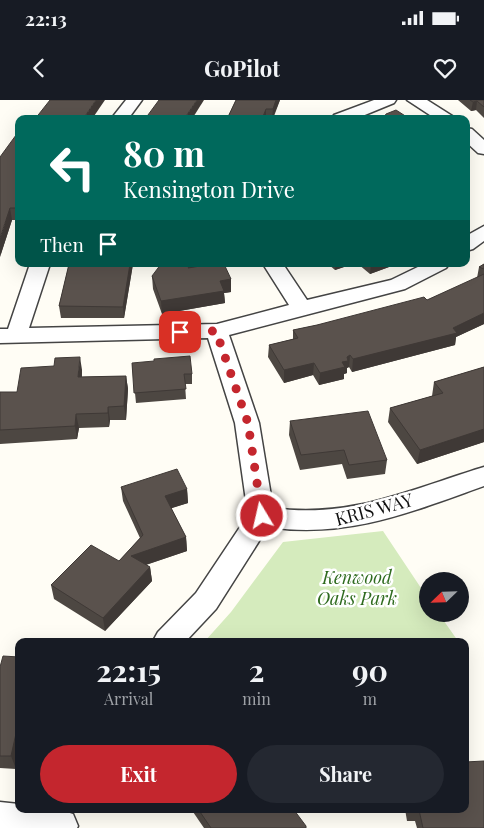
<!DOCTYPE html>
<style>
:root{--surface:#171b24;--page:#242831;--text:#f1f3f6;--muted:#9ea1a6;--accent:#c4262e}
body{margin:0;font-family:"Playfair Display",serif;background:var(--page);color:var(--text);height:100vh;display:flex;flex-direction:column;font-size:19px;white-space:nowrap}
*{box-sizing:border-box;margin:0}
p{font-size:16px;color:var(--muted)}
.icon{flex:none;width:28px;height:28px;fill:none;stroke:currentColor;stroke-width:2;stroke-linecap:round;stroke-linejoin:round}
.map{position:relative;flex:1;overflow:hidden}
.sheet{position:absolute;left:15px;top:538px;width:454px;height:175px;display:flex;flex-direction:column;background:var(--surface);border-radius:10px;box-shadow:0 5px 20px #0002}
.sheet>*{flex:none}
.hud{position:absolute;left:15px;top:15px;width:455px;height:152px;border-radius:10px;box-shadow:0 5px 20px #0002;background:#00695c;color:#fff;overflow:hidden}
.needle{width:32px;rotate:247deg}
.controls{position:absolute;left:419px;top:472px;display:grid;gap:10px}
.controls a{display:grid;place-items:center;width:50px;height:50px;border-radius:50%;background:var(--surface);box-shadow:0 5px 20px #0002;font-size:25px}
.pin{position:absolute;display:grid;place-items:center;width:42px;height:42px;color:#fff;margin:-21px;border-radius:10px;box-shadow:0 2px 8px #0006}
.me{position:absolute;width:55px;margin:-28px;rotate:351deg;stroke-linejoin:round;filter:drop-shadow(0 0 4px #0008)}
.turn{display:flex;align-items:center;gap:18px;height:105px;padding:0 25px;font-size:22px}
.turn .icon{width:65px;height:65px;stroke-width:2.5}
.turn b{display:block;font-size:35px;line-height:42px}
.then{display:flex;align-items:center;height:48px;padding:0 25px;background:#0003;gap:10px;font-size:19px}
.eta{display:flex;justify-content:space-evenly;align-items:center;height:85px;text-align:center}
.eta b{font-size:30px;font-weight:700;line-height:35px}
.cta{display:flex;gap:10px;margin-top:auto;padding:10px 25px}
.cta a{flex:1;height:58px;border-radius:30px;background:var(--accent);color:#fff;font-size:20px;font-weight:700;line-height:58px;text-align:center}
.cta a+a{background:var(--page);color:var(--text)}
.status{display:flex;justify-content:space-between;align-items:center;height:35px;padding:0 25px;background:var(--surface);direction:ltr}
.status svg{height:14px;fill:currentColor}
header{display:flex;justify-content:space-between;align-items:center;height:65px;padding:0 25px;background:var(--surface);font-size:22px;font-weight:700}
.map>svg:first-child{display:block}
</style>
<div class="status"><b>22:13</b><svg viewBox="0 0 49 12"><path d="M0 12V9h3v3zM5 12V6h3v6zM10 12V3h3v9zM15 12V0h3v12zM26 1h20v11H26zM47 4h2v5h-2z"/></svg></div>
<header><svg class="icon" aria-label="back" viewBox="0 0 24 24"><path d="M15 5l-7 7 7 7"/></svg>GoPilot<svg class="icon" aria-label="heart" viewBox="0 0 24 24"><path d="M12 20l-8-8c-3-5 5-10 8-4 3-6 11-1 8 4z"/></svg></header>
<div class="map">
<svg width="484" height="728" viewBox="0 0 484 728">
<rect width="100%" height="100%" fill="#fffdf5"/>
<path fill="#d5ebbd" d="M383 431 427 497 428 514H439L458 541H205L231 512 283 442Z"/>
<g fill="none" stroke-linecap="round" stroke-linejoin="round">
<g stroke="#444" stroke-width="3">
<g id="minor">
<path d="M126 0H142L128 19H111Z"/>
<path d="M374 0H396L394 3 355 19H332L334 15Z"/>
<path d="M407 0H427L457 19H436Z"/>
<path d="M466 28 472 29 484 40V54L478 53 466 42Z"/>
<path d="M484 126V141L473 149 466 151V136Z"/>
<path d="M30 164H50L29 228 217 224 289 205 263 164H283L307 200 391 180 424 164H449L446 168 405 189 229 235 259 323 273 408C351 419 411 389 484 367V386C411 412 347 439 268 427L216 509 186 541H153L158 532 196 493 248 415 235 323 208 238 0 243V229H8Z"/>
<path d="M0 702 19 704V709H57L73 714 78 726 77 728H0Z"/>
</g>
</g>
<use href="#minor" fill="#fff" fill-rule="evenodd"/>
</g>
<g fill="#4d4742">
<path d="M236 0H280L273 19H227Z"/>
<path d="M458 0H484V18L476 10 471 11Z"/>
<path d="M19 31V120H12L0 157Z"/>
<path d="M69 164H133L124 218H61L59 206Z"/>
<path d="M328 164H353L335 170Z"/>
<path d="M358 164H390L389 167 370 174Z"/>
<path d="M484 164V224L456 237 455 245 352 272 349 267 347 268V273L344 274V279L319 285 313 275 284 283 268 257 269 245 293 239V230L317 225 427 200 477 178 479 167Z"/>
<path d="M198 166 231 179V192L224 193 225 203 162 214 153 189 152 176Z"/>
<path d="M132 263 192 274V284H185L186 299 136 303Z"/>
<path d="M484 267V342L417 364 388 322 390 308 432 296 434 282Z"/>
<path d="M82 270V277L126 276 128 289 126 320H110L109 327 79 328 77 339 0 344V292H17Z"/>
<path d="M290 321 387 360 385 374 347 379 342 364 300 370 289 335Z"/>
<path d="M121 387 187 389 188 403 171 408 186 437 187 451 146 465 150 467 152 481 105 531 54 499 51 485 119 461 140 438 123 401Z"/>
<path d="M19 557V654L16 669 0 668V567Z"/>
<path d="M484 661V728H417L415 721H407L405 709H465Z"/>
<path d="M191 709H270L306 728H204Z"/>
</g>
<g fill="#3f3936">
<path d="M96 0H105L92 19H83Z"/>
<path d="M197 0H204L192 19H184Z"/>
<path d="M276 0H280L272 19 273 9Z"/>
<path d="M477 1 476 10 471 11 473 2Z"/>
<path d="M266 9V19H262Z"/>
<path d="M10 108 12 120 0 157V138Z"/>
<path d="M130 164H133L124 218 123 207Z"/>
<path d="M191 164H199L189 180 188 168Z"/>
<path d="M336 164H353L335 170Z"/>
<path d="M371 164H390L389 167 370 174Z"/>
<path d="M231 179V192L224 193 225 203 162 214 161 201 220 181Z"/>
<path d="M484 213V224L456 237 455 245 352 272 353 259 453 228Z"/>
<path d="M350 255 349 267 347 268V273L344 274V279L319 285 320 273 342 262 347 257Z"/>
<path d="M80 257 82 270 80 291 78 277Z"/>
<path d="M314 263 313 275 284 283V270Z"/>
<path d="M126 276 128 289 126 320 124 306Z"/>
<path d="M108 307 110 320 109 327 108 313Z"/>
<path d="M76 314 79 328 77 339 75 326Z"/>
<path d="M484 329V342L417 364 420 350Z"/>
<path d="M187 389 188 403 166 410 165 396Z"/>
<path d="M186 437 187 451 133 469 131 456Z"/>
<path d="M150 467 152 481 105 531 103 518Z"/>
<path d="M18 620 19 654 16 669 11 656Z"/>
</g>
<g fill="#5a524d" stroke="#3f3936">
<path d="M50 0H96L83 19H35Z"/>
<path d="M159 0H197L184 19H145Z"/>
<path d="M236 0H276L273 9H266L262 19H227Z"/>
<path d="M470 0H484V7L477 1 473 2Z"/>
<path d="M396 10 410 19H383L386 14Z"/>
<path d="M19 31V106L18 108H10L0 138V57Z"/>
<path d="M69 164H130L123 207 59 206Z"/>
<path d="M161 164H191L188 168 213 164H224L231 179 220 181 224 191 161 201 152 176Z"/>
<path d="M484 164V169L479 167Z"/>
<path d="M484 174V213L453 228 457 233 353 259 350 255 347 257 348 261 342 262 345 267 320 273 314 263 284 270 269 245 298 238 293 230 317 225 424 197 427 200Z"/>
<path d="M190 256 192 274H184L186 289 134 293 132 263 154 261V259Z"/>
<path d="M80 257 78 277 126 276 124 306 108 307V313L76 314 75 326 0 330V292H17L21 268 54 266 55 258Z"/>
<path d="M484 267V329L420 350 390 308 443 293 434 282Z"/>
<path d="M368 311 387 360 349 365 344 350 301 355 290 321Z"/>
<path d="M177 369 187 389 165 396 186 437 131 456 150 467 103 518 51 485 91 445 119 461 143 435 121 387Z"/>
<path d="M3 556 19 557V620L11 656H0V567Z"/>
<path d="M484 661V728H423L419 710H411V709H465V662Z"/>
<path d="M198 709H270L294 710 306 726V728H211Z"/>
</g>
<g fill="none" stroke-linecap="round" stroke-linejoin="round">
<path stroke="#c4262e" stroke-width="9" stroke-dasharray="0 16.2" d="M180 232 216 231 248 323 262 416"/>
</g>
<g text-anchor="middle" stroke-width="5" stroke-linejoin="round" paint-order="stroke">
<g font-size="18" fill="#111" stroke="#fff">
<text transform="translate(374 410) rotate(-15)" y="6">KRIS WAY</text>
</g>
<g font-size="18" font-style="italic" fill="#2f6b1f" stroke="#fff">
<text x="357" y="484">Kenwood<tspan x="357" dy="21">Oaks Park</tspan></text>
</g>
</g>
</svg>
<div class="controls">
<a><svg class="needle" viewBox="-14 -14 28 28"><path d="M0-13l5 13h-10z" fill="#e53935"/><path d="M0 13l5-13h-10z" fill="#9ea1a6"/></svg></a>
</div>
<div class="pin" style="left:180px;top:232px;background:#d93025"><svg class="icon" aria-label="arrive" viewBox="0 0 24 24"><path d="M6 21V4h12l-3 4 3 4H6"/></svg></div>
<svg class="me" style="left:262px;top:416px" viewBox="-20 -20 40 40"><circle r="17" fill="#c4262e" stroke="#fff" stroke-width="3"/><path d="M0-11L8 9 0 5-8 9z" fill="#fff"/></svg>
<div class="hud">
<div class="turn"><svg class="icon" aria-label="left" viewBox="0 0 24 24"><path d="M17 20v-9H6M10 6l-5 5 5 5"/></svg><div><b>80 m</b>Kensington Drive</div></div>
<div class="then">Then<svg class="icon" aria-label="arrive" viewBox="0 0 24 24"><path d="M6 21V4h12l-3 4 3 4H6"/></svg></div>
</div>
<section class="sheet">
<div class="eta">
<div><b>22:15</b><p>Arrival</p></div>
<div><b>2</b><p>min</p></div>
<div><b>90</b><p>m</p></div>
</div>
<div class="cta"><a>Exit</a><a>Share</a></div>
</section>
</div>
